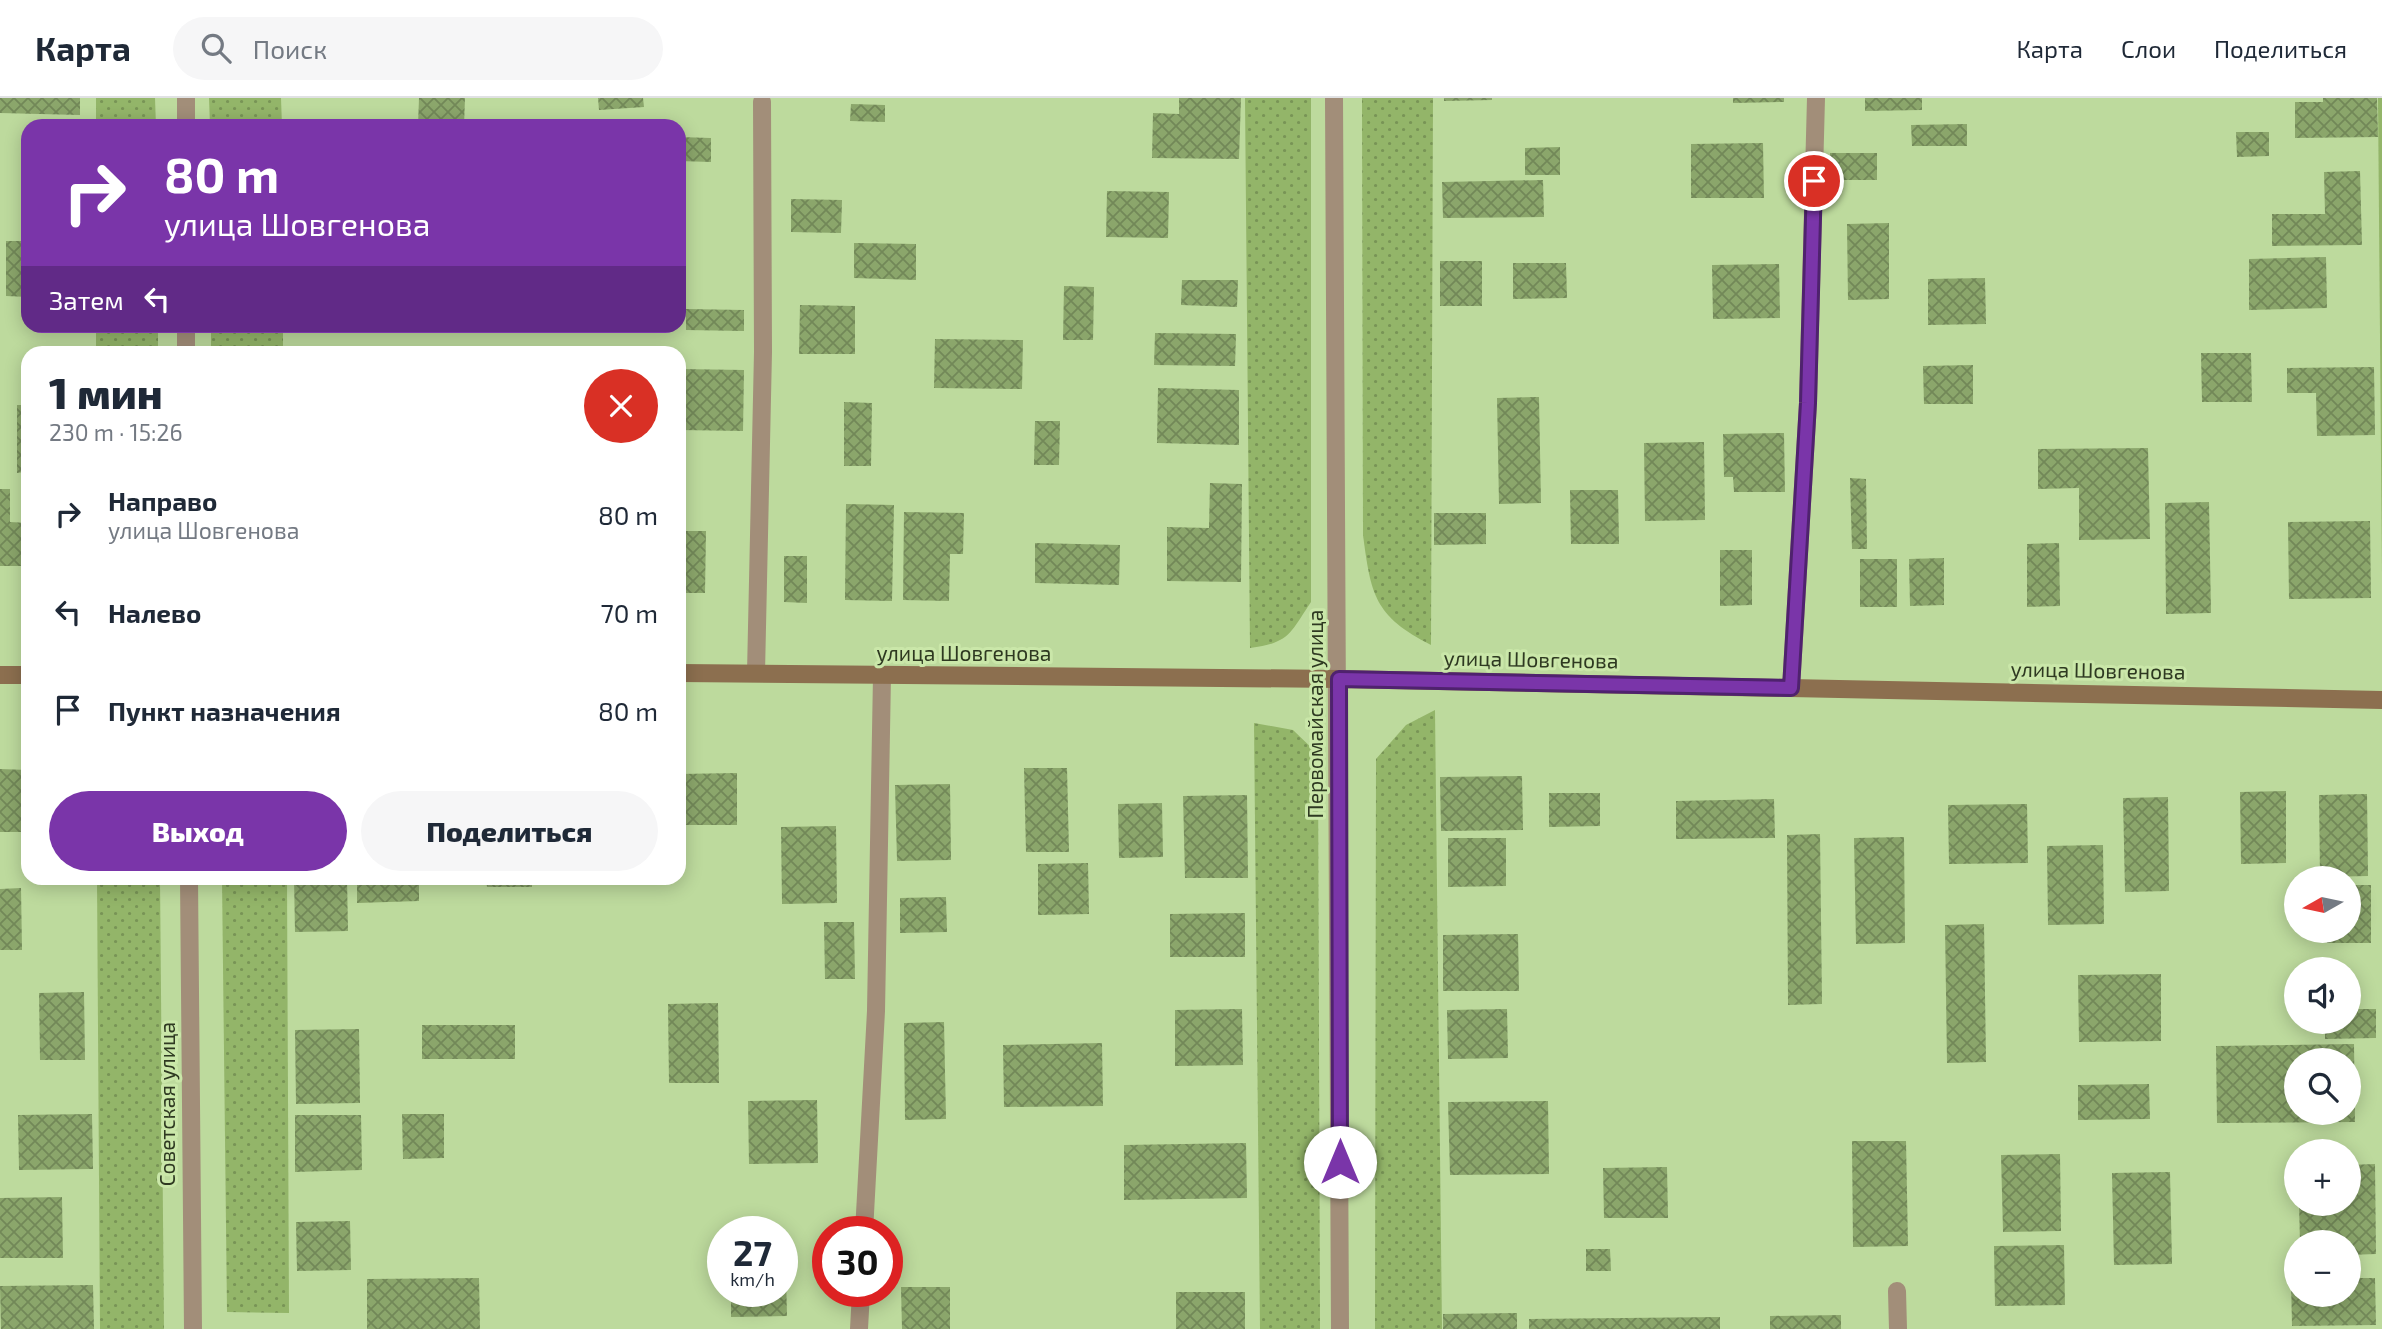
<!DOCTYPE html>
<html lang="ru">
<meta charset="utf-8">
<style>
:root{--surface:#fff;--page:#f6f6f7;--text:#1f2937;--muted:#747a83;--line:#e0e1e3;--accent:#7a35a9}
body{margin:0;font-family:"Exo 2",sans-serif;background:var(--page);color:var(--text);height:100vh;display:flex;flex-direction:column;font-size:26px;white-space:nowrap}
*{box-sizing:border-box;margin:0}
p{font-size:23px;color:var(--muted)}
.icon{flex:none;width:38px;height:38px;fill:none;stroke:currentColor;stroke-width:2;stroke-linecap:round;stroke-linejoin:round}
.map{position:relative;flex:1;overflow:hidden}
.details{position:absolute;left:21px;top:248px;width:665px;height:539px;display:flex;flex-direction:column;background:var(--surface);border-radius:21px;box-shadow:0 4px 18px #0003}
.details>*{flex:none}
.top-card{position:absolute;left:21px;top:21px;width:665px;height:214px;border-radius:21px;box-shadow:0 4px 18px #0003;background:#7a35a9;color:#fff;overflow:hidden}
.needle{width:46px;rotate:261deg}
.tools{position:absolute;left:2284px;top:768px;display:grid;gap:14px}
.tools a{display:grid;place-items:center;width:77px;height:77px;border-radius:50%;background:var(--surface);box-shadow:0 4px 18px #0003;font-size:35px}
.speed{position:absolute;left:707px;top:1118px;display:flex;gap:14px;font-size:35px;font-weight:700;text-align:center}
.speed>*{display:grid;place-content:center;width:91px;height:91px;border-radius:50%;background:var(--surface);box-shadow:0 4px 18px #0003;line-height:1}
.speed small{font-size:18px;font-weight:400}
.speed .limit{border:10px solid #d22;background:#fff;color:#111}
.pin{position:absolute;display:grid;place-items:center;width:60px;height:60px;color:#fff;margin:-30px;border:4px solid #fff;border-radius:50%;box-shadow:0 2px 7px #0007}
.me{position:absolute;width:77px;margin:-38px;rotate:0deg;stroke-linejoin:round;filter:drop-shadow(0 0 5px #0008)}
.turn{display:flex;align-items:center;gap:24px;height:147px;padding:0 28px;font-size:32px}
.turn .icon{width:91px;height:91px;stroke-width:2.5}
.turn b{display:block;font-size:49px;line-height:60px}
.then{display:flex;align-items:center;height:66px;padding:0 28px;background:#0003;gap:14px;font-size:26px}
.round{display:grid;place-items:center;flex:none;width:74px;height:74px;border-radius:37px;background:var(--page)}
.headline{display:flex;align-items:center;justify-content:space-between;height:119px;padding:0 28px}
h1{font-size:42px;font-weight:800;line-height:52px}
.primary-button{display:flex;gap:14px;margin-top:auto;padding:14px 28px}
.primary-button a{flex:1;height:80px;border-radius:42px;background:var(--accent);color:#fff;font-size:28px;font-weight:800;line-height:80px;text-align:center}
.primary-button a+a{background:var(--page);color:var(--text)}
ul{padding:0;list-style:none}
li{display:flex;align-items:center;gap:21px;height:98px;padding:0 28px}
li div{flex:1}
li b{display:block;font-size:26px}
li em{font-style:normal}
header{display:flex;align-items:center;gap:42px;box-sizing:border-box;height:98px;padding:0 35px;background:var(--surface);border-bottom:2px solid var(--line)}
header strong{font-size:33px}
nav{display:flex;gap:38px;margin-inline-start:auto;font-size:24px}
.search{width:490px;height:63px;background:var(--page);display:flex;align-items:center;gap:18px;box-sizing:border-box;padding:0 24px;border-radius:38px;color:var(--muted);font-size:26px}
.map>svg:first-child{display:block}
</style>
<header>
<strong>Карта</strong>
<div class="search"><svg class="icon" aria-label="search" viewBox="0 0 24 24"><circle cx="10" cy="10" r="6"/><path d="M15 15l6 6"/></svg>Поиск</div>
<nav><a>Карта</a><a>Слои</a><a>Поделиться</a></nav>
</header>
<div class="map">
<svg width="2382" height="1231" viewBox="0 0 2382 1231">
<defs>
<pattern id="grass-dots" width="8" height="8" patternUnits="userSpaceOnUse" patternTransform="scale(1.75)"><rect width="8" height="8" fill="#93b569"/><path d="M2 2h.1M6 6h.1" fill="none" stroke="#789456" stroke-width="1.8" stroke-linecap="round"/></pattern>
<pattern id="building-cross-hatch" width="8" height="8" patternUnits="userSpaceOnUse" patternTransform="scale(1.75)"><rect width="8" height="8" fill="#8ba66b"/><path d="M0 0l8 8M0 8l8-8" fill="none" stroke="#728858"/></pattern>
</defs>
<rect width="100%" height="100%" fill="#bdda9d"/>
<g fill="url(#grass-dots)">
<path d="M96 0H155L156 28H96Z"/>
<path d="M209 0H281L282 28H210Z"/>
<path d="M1245 0H1311V504C1290 535 1290 545 1250 550Z"/>
<path d="M1362 0H1433L1431 547C1374 518 1371 497 1363 437Z"/>
<path d="M2378 0H2382V477Z"/>
<rect x="96" y="228" width="62" height="27"/>
<rect x="211" y="228" width="72" height="27"/>
<path d="M1435 612 1442 1231H1375L1376 661 1406 627Z"/>
<path d="M1254 625 1293 632 1318 656 1320 1231H1260Z"/>
<path d="M97 781H160L164 1231H100Z"/>
<path d="M222 781H287L289 1215 227 1214Z"/>
</g>
<g fill="url(#building-cross-hatch)" fill-rule="evenodd">
<path d="M0 0H80V17L0 15Z"/>
<path d="M419 0H465L464 28H418Z"/>
<path d="M598 0H643L644 9 599 12Z"/>
<path d="M1179 0H1241L1239 61 1152 60 1153 15 1179 16Z"/>
<path d="M1444 0H1492V2L1444 3Z"/>
<path d="M1733 0H1784V4L1733 5Z"/>
<path d="M1865 0H1922V12L1865 13Z"/>
<path d="M2323 0H2377L2378 39 2295 40V4H2323Z"/>
<path d="M851 6 885 7V24L850 23Z"/>
<path d="M1967 26V48H1912L1911 27Z"/>
<path d="M2236 34H2269V58L2237 59Z"/>
<path d="M679 39 711 40V64L679 63Z"/>
<path d="M1763 45 1764 100H1691V46Z"/>
<path d="M1560 49V77H1525V50Z"/>
<rect x="1830" y="55" width="47" height="27"/>
<path d="M2360 73 2362 147 2272 148V116H2325L2324 74Z"/>
<path d="M1543 82 1544 119 1443 120 1442 84Z"/>
<path d="M22 88H28V125H21Z"/>
<path d="M1107 93 1169 94 1168 140 1106 139Z"/>
<path d="M791 101 842 102 841 135 791 134Z"/>
<path d="M1889 125V201L1848 202 1847 126Z"/>
<path d="M6 143H28V199L6 198Z"/>
<path d="M854 145 916 146V182L854 180Z"/>
<path d="M2326 159 2327 210 2249 212V161Z"/>
<rect x="1440" y="163" width="42" height="45"/>
<path d="M1513 165H1566L1567 200 1513 201Z"/>
<path d="M1779 166 1780 220 1713 221 1712 167Z"/>
<path d="M1985 180 1986 226 1928 227V181Z"/>
<path d="M1182 182H1238L1237 209 1181 207Z"/>
<path d="M1064 188 1094 189 1093 242H1063Z"/>
<path d="M800 207 855 208V256H799Z"/>
<path d="M686 211 744 212V233L686 232Z"/>
<path d="M1155 235 1236 236 1235 268 1154 267Z"/>
<path d="M935 241 1023 242 1022 291 934 290Z"/>
<path d="M2201 255H2251L2252 304H2202Z"/>
<path d="M1973 267V306H1924L1923 268Z"/>
<path d="M2374 269 2375 337 2317 338 2316 295H2287V270Z"/>
<path d="M679 271 744 272 743 333 679 332Z"/>
<path d="M1158 290 1239 292V347L1157 345Z"/>
<path d="M1539 299 1541 405 1499 406 1497 300Z"/>
<path d="M844 304 872 305 871 368H844Z"/>
<path d="M17 307H28V410H24V374L17 375Z"/>
<path d="M1035 323H1060L1059 367H1034Z"/>
<path d="M1784 335 1785 394H1734L1733 379H1724L1723 336Z"/>
<path d="M1704 344 1705 422 1645 423 1644 345Z"/>
<path d="M2148 350 2150 441 2079 442V390L2038 391V351Z"/>
<path d="M1850 380 1866 381 1867 451H1852Z"/>
<path d="M1210 385 1242 386 1241 484 1167 483V429L1209 430Z"/>
<path d="M0 391H10V424L28 425V468H0Z"/>
<path d="M1570 392H1618L1619 446H1571Z"/>
<path d="M2209 404 2211 515 2166 516 2165 405Z"/>
<path d="M846 406 894 407 892 503 845 502Z"/>
<path d="M904 414 964 415 963 456H950L949 503 903 502Z"/>
<path d="M1434 415H1486V446L1434 447Z"/>
<path d="M2370 423 2371 500 2289 501 2288 424Z"/>
<path d="M679 433H706L705 495H679Z"/>
<path d="M1035 445 1120 447 1119 487 1035 485Z"/>
<path d="M2059 445 2060 508 2027 509V446Z"/>
<path d="M1720 452H1752V507L1720 508Z"/>
<path d="M784 458H807V505L784 504Z"/>
<path d="M1944 460V507L1910 508 1909 461Z"/>
<rect x="1860" y="461" width="37" height="48"/>
<path d="M1024 670H1067L1069 754H1026Z"/>
<path d="M0 671 28 672V734H0Z"/>
<path d="M737 675V727H679V676Z"/>
<path d="M1522 678 1523 732 1441 733 1440 679Z"/>
<path d="M950 686 951 762 897 763 895 687Z"/>
<path d="M2286 693V765L2241 766 2240 694Z"/>
<path d="M1549 695H1600V728L1549 729Z"/>
<path d="M2367 696 2368 778 2320 779 2319 697Z"/>
<path d="M1247 697 1248 780H1185L1183 698Z"/>
<path d="M2168 699 2169 793 2125 794 2123 700Z"/>
<path d="M1774 701 1775 740 1676 741V703Z"/>
<path d="M1162 705 1163 759 1119 760 1118 706Z"/>
<path d="M2027 706 2028 765 1949 766 1948 707Z"/>
<path d="M836 728 837 805 782 806 781 729Z"/>
<path d="M1820 736 1822 906 1788 907 1787 737Z"/>
<path d="M1904 739 1905 845 1856 846 1854 740Z"/>
<path d="M1448 740H1506V788L1448 789Z"/>
<path d="M2103 747 2104 826 2048 827 2047 748Z"/>
<path d="M1088 765 1089 816 1038 817V766Z"/>
<path d="M294 780H347L348 833 295 834Z"/>
<path d="M357 780H419V803L357 805Z"/>
<path d="M486 780H532V789H487Z"/>
<path d="M2348 787H2371V845H2327V833H2348Z"/>
<path d="M21 790 22 852H0V791Z"/>
<path d="M946 799 947 834 900 835V800Z"/>
<path d="M1245 815V859H1170V816Z"/>
<path d="M824 824H854L855 881H825Z"/>
<path d="M1984 826 1986 964 1947 965 1945 827Z"/>
<path d="M1518 836 1519 893H1443V837Z"/>
<path d="M2161 876V943L2079 944 2078 877Z"/>
<path d="M84 894 85 962H40L39 895Z"/>
<path d="M718 905 719 985H669L668 906Z"/>
<path d="M1242 911 1243 967 1175 968V912Z"/>
<path d="M1507 911 1508 960 1448 961 1447 912Z"/>
<path d="M2348 911H2376V940L2325 941V924H2348Z"/>
<path d="M944 924 946 1021 905 1022 904 925Z"/>
<rect x="422" y="927" width="93" height="34"/>
<path d="M359 931 360 1005 296 1006 295 932Z"/>
<path d="M1102 945 1103 1008 1004 1009 1003 947Z"/>
<path d="M2354 946 2355 1024 2217 1025 2216 948ZM2296 962H2348V1015H2296Z"/>
<path d="M2149 986 2150 1021 2078 1022V987Z"/>
<path d="M817 1002 818 1065 749 1066 748 1003Z"/>
<path d="M1548 1003 1549 1076 1450 1077 1448 1004Z"/>
<path d="M92 1016 93 1071 19 1072 18 1017Z"/>
<path d="M402 1016H444V1060L403 1061Z"/>
<path d="M295 1017H361L362 1072 295 1074Z"/>
<path d="M1852 1043H1906L1908 1148 1853 1149Z"/>
<path d="M1246 1045 1247 1100 1124 1102V1047Z"/>
<path d="M2060 1056 2061 1133 2003 1134 2001 1057Z"/>
<path d="M2375 1066 2376 1156 2348 1157V1144H2300L2299 1106H2348V1067Z"/>
<path d="M1667 1069 1668 1120H1604L1603 1070Z"/>
<path d="M2170 1074 2172 1166 2114 1167 2112 1075Z"/>
<path d="M62 1099 63 1160H0V1100Z"/>
<path d="M350 1123 351 1172 297 1173 296 1124Z"/>
<path d="M2064 1147 2065 1207 1995 1208 1994 1148Z"/>
<path d="M1586 1151H1610L1611 1173H1586Z"/>
<path d="M782 1177H786L787 1218 731 1219V1194H782Z"/>
<path d="M479 1180 480 1231H367V1181Z"/>
<path d="M2348 1180H2375L2376 1227 2292 1228 2291 1181H2296V1197H2348Z"/>
<path d="M93 1187 94 1231H1L0 1188Z"/>
<path d="M901 1189H950V1231H902Z"/>
<rect x="1176" y="1194" width="69" height="37"/>
<path d="M1517 1215V1231H1443V1216Z"/>
<path d="M1841 1217V1231H1770V1218Z"/>
<path d="M1720 1219V1231H1529V1221Z"/>
</g>
<g fill="none" stroke-linecap="round" stroke-linejoin="round">
<g stroke="#a28e79" stroke-width="18">
<path d="M756 575 763 254 762 4"/>
<path d="M1791 590 1808 305 1816 0"/>
<path d="M864 1134 876 913 882 578"/>
<path d="M1897 1193 1898 1231"/>
<path d="M859 1231 861 1194"/>
</g>
<path stroke="#a28e79" stroke-width="18" d="M1334 0 1340 1231"/>
<g stroke="#a28e79" stroke-width="18">
<path d="M186 0V28"/>
<path d="M186 228V256"/>
<path d="M189 780 193 1231"/>
</g>
<g stroke="#8c6f4f" stroke-width="18">
<path d="M679 575 1339 581 2382 602"/>
<path d="M0 577H28"/>
</g>
</g>
<g fill="none" stroke-linecap="round" stroke-linejoin="round">
<g stroke="#4f226e" stroke-width="18">
<path id="route" d="M1340 1064 1339 581 1791 590 1808 305 1814 83"/>
</g>
<use href="#route" stroke="#7a35a9" stroke-width="12"/>
</g>
<g text-anchor="middle" stroke-width="6" stroke-linejoin="round" paint-order="stroke">
<g font-size="21" fill="#2e3921" stroke="#cae7a9">
<text x="964" y="563">улица Шовгенова</text>
<text transform="translate(1531 562) rotate(1)" y="7">улица Шовгенова</text>
<text transform="translate(2098 573) rotate(1)" y="7">улица Шовгенова</text>
<text transform="translate(1316 616) rotate(-90)" y="7">Первомайская улица</text>
<text transform="translate(168 1006) rotate(-90)" y="7">Советская улица</text>
</g>
</g>
</svg>
<div class="tools">
<a><svg class="needle" viewBox="-14 -14 28 28"><path d="M0-13l5 13h-10z" fill="#e53935"/><path d="M0 13l5-13h-10z" fill="#747a83"/></svg></a>
<a><svg class="icon" aria-label="sound" viewBox="0 0 24 24"><path d="M4 9h4l5-4v14l-5-4H4zM17 9q2 3 0 6"/></svg></a>
<a><svg class="icon" aria-label="search" viewBox="0 0 24 24"><circle cx="10" cy="10" r="6"/><path d="M15 15l6 6"/></svg></a>
<a>+</a>
<a>−</a>
</div>
<div class="speed"><div>27<small>km/h</small></div><div class="limit">30</div></div>
<div class="pin" style="left:1814px;top:83px;background:#d93025"><svg class="icon" aria-label="arrive" viewBox="0 0 24 24"><path d="M6 21V4h12l-3 4 3 4H6"/></svg></div>
<svg class="me" style="left:1340px;top:1064px" viewBox="-20 -20 40 40"><circle r="19" fill="#fff"/><path d="M0-13L10 11 0 6-10 11z" fill="#7a35a9"/></svg>
<div class="top-card">
<div class="turn"><svg class="icon" aria-label="right" viewBox="0 0 24 24"><path d="M7 20v-9h11M14 6l5 5-5 5"/></svg><div><b>80 m</b>улица Шовгенова</div></div>
<div class="then">Затем<svg class="icon" aria-label="left" viewBox="0 0 24 24"><path d="M17 20v-9H6M10 6l-5 5 5 5"/></svg></div>
</div>
<section class="details">
<div class="headline"><div><h1>1 мин</h1><p>230 m · 15:26</p></div><a class="round" style="background:#d93025;color:#fff"><svg class="icon" aria-label="close" viewBox="0 0 24 24"><path d="M6 6l12 12M18 6L6 18"/></svg></a></div>
<ul>
<li><svg class="icon" aria-label="right" viewBox="0 0 24 24"><path d="M7 20v-9h11M14 6l5 5-5 5"/></svg><div><b>Направо</b><p>улица Шовгенова</p></div><em>80 m</em></li>
<li><svg class="icon" aria-label="left" viewBox="0 0 24 24"><path d="M17 20v-9H6M10 6l-5 5 5 5"/></svg><div><b>Налево</b></div><em>70 m</em></li>
<li><svg class="icon" aria-label="arrive" viewBox="0 0 24 24"><path d="M6 21V4h12l-3 4 3 4H6"/></svg><div><b>Пункт назначения</b></div><em>80 m</em></li>
</ul>
<div class="primary-button"><a>Выход</a><a>Поделиться</a></div>
</section>
</div>
